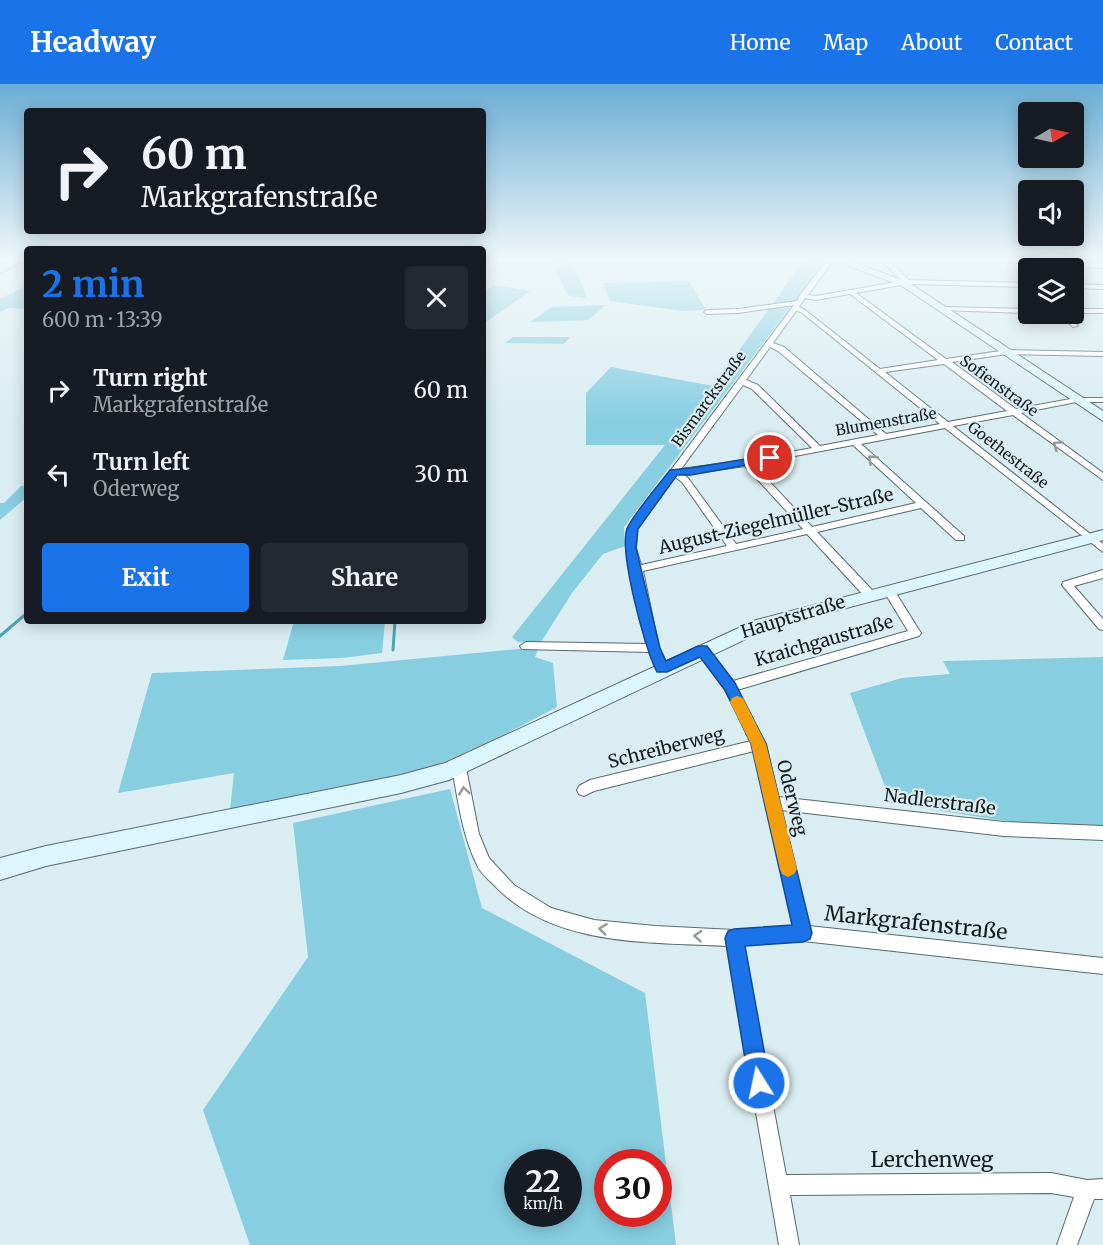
<!DOCTYPE html>
<meta charset="utf-8">
<style>
:root{--surface:#171b24;--page:#242831;--text:#f1f3f6;--muted:#9ea1a6;--accent:#1a73e8}
body{margin:0;font-family:Merriweather,serif;background:var(--page);color:var(--text);height:100vh;display:flex;flex-direction:column;font-size:22px;white-space:nowrap}
*{box-sizing:border-box;margin:0}
p{font-size:20px;color:var(--muted)}
.icon{flex:none;width:33px;height:33px;fill:none;stroke:currentColor;stroke-width:2;stroke-linecap:round;stroke-linejoin:round}
.map{position:relative;flex:1;overflow:hidden}
.panel{position:absolute;left:24px;top:162px;width:462px;height:378px;display:flex;flex-direction:column;background:var(--surface);border-radius:6px;box-shadow:0 3px 15px #0003}
.panel>*{flex:none}
.banner{position:absolute;left:24px;top:24px;width:462px;height:126px;border-radius:6px;box-shadow:0 3px 15px #0003;background:#171b24;color:var(--text);overflow:hidden}
.needle{width:39px;rotate:81deg}
.tools{position:absolute;left:1018px;top:18px;display:grid;gap:12px}
.tools a{display:grid;place-items:center;width:66px;height:66px;border-radius:6px;background:var(--surface);box-shadow:0 3px 15px #0003;font-size:30px}
.speed{position:absolute;left:504px;top:1065px;display:flex;gap:12px;font-size:30px;font-weight:700;text-align:center}
.speed>*{display:grid;place-content:center;width:78px;height:78px;border-radius:50%;background:var(--surface);box-shadow:0 3px 15px #0003;line-height:1}
.speed small{font-size:15px;font-weight:400}
.speed .limit{border:9px solid #d22;background:#fff;color:#111}
.pin{position:absolute;display:grid;place-items:center;width:51px;height:51px;color:#fff;margin:-26px;border:3px solid #fff;border-radius:50%;box-shadow:0 2px 6px #0007}
.me{position:absolute;width:66px;margin:-33px;rotate:350deg;stroke-linejoin:round;filter:drop-shadow(0 0 4px #0008)}
.turn{display:flex;align-items:center;gap:21px;height:126px;padding:0 18px;font-size:27px}
.turn .icon{width:78px;height:78px;stroke-width:2.5}
.turn b{display:block;font-size:42px;line-height:51px}
.round{display:grid;place-items:center;flex:none;width:63px;height:63px;border-radius:6px;background:var(--page)}
.overview{display:flex;align-items:center;justify-content:space-between;height:102px;padding:0 18px}
h1{font-size:36px;font-weight:700;line-height:45px;color:var(--accent)}
.button{display:flex;gap:12px;margin-top:auto;padding:12px 18px}
.button a{flex:1;height:69px;border-radius:6px;background:var(--accent);color:#fff;font-size:24px;font-weight:700;line-height:69px;text-align:center}
.button a+a{background:var(--page);color:var(--text)}
ul{padding:0;list-style:none}
li{display:flex;align-items:center;gap:18px;height:84px;padding:0 18px}
li div{flex:1}
li b{display:block;font-size:22px}
li em{font-style:normal}
header{display:flex;align-items:center;gap:36px;box-sizing:border-box;height:84px;padding:0 30px;background:var(--accent);color:#fff}
header strong{font-size:28px}
nav{display:flex;gap:33px;margin-inline-start:auto;font-size:21px}
.map>svg:first-child{display:block}
</style>
<header>
<strong>Headway</strong>
<nav><a>Home</a><a>Map</a><a>About</a><a>Contact</a></nav>
</header>
<div class="map">
<svg width="1103" height="1161" viewBox="0 0 1103 1161">
<rect width="100%" height="100%" fill="#daedf2"/>
<g fill="#87cee0" fill-rule="evenodd">
<path d="M550 174H571L587 214 569 212 553 184 560 182V179L552 177Z"/>
<path d="M806 174 826 176 624 443 625 462 603 470 572 509 541 558H518L512 553 665 361H586V309L611 283 713 302Z"/>
<path d="M689 197 706 226 683 227 610 217 603 199Z"/>
<path d="M27 201V225L8 224 0 228V215Z"/>
<path d="M494 201 530 207 483 240V209Z"/>
<path d="M606 221 588 236 530 238 552 223Z"/>
<path d="M513 253H570L564 260 505 259Z"/>
<path d="M21 402H27V413L0 436V419H4Z"/>
<path d="M294 537H385L382 569 342 574 283 576Z"/>
<path d="M539 563 535 573 553 579 557 623 498 654 428 685 230 726 234 689 118 709 152 589 340 582Z"/>
<path d="M1103 573V743H1044L891 719 850 609 902 594 950 590 943 577Z"/>
<path d="M450 705 482 824 645 909 676 1161H250L203 1026 308 873 293 739ZM518 1078H568V1130H518ZM608 1078H658V1130H608Z"/>
</g>
<g fill="none" stroke-linecap="round" stroke-linejoin="round">
<path stroke="#50a3b7" stroke-width="1.5" d="M0 190 27 175"/>
<g stroke="#50a3b7" stroke-width="3">
<path d="M0 552 27 529"/>
<path d="M393 566 395 537"/>
</g>
<g stroke="#58696d" stroke-width="2">
<g id="street">
<path d="M829 174H835L808 211 816 212 902 197 879 174H886L909 196 1029 199V203L907 200 856 209 946 275 1007 266 1103 268V272L1007 270 952 278 1016 325 1076 314H1103V318H1076L1021 329 1103 389V396L1013 331 953 342 1103 460V468L945 344 861 360 964 452V456H956L921 424 817 448 874 508 875 511 874 514H866L807 450 643 487 659 564 668 585 666 588H658L649 568 522 565 520 562 526 558 646 560 626 464 627 445 794 221 738 229 707 230 704 228 707 226 738 225 797 217 800 211ZM849 210H850L938 276 880 285 805 226 799 223 805 214 816 216ZM796 227 801 228 940 340 886 350 784 263 773 259ZM770 263 778 267 878 351 820 362 758 301 746 296ZM944 280 1007 327 948 338 885 288ZM743 301 752 305 812 364 747 376 681 385ZM853 361 916 419 812 443 753 380ZM745 382 803 445 736 460 688 394 684 391ZM675 393 682 398 727 462 641 481 636 464 637 445Z"/>
<path d="M1042 174H1049L1053 178 1103 180V184L1051 182Z"/>
<path d="M1074 200 1103 201V205L1074 204Z"/>
<path d="M943 223 1029 225V229L941 226 940 225Z"/>
<rect x="1074" y="225" width="29" height="4"/>
<path d="M1059 230H1065L1078 242 1073 243Z"/>
<path d="M1103 486V494L1074 502 1103 535V546L1099 545 1062 501 1063 498Z"/>
<path d="M888 502 892 503 919 546 921 549 919 552 737 606 766 660 778 713 1004 738 1103 742V756L1004 752 781 726 809 842 1103 874V890L803 857 743 861 786 1091 1051 1089 1087 1096 1103 1095V1115H1094L1077 1161H1057L1074 1113 1051 1109 790 1111 799 1161H779L727 862C649 858 553 863 495 802 489 796 480 789 477 781 462 751 458 716 452 684L454 680 459 678 464 680 466 684 479 750 489 774 514 801 551 824 594 836 655 842 734 846 793 842 754 667 594 707 584 712 579 710 577 706 579 702 590 696 751 657 725 606 698 569 696 566 698 563H706L733 597 908 547 883 506Z"/>
</g>
</g>
<g stroke="#58696d" stroke-width="2">
<g id="secondary">
<path d="M828 174H841L908 198 1103 327V337L902 202Z"/>
<path d="M1103 446V456L767 545 449 696 401 709 46 782 0 796V774L46 762 401 691 445 679 756 536Z"/>
</g>
</g>
<use href="#street" fill="#fff" fill-rule="evenodd"/>
<use href="#secondary" fill="#dbf6fc" fill-rule="evenodd"/>
</g>
<defs><path id="oneway-chevron" d="M-2-3.5L2.5 0L-2 3.5" fill="none" stroke-width="1.6" stroke-linecap="round" stroke-linejoin="round" transform="scale(1.5)"/></defs>
<g stroke="#959899">
<use href="#oneway-chevron" transform="translate(1057 361) rotate(-145)"/>
<use href="#oneway-chevron" transform="translate(872 375) rotate(-137)"/>
<use href="#oneway-chevron" transform="translate(464 707) rotate(-98)"/>
<use href="#oneway-chevron" transform="translate(603 845) rotate(-173)"/>
<use href="#oneway-chevron" transform="translate(698 852) rotate(-177)"/>
</g>
<linearGradient id="sky" x2="0" y2="1"><stop stop-color="#6badd4"/><stop offset="0.52" stop-color="#eef7f9"/><stop offset="1" stop-color="#eef7f9" stop-opacity="0"/></linearGradient>
<rect width="1103" height="337" fill="url(#sky)"/>
<path fill="#1a73e8" stroke="#114b97" stroke-width="1.5" d="M770 371 774 372V376L691 391H677L638 445 636 464 660 564 666 577 698 562H707L735 599 766 660 812 849 810 855 803 858 745 862 770 999 767 1006 759 1009 752 1006 749 999 725 854 728 847 734 845 792 841 751 660 725 606 700 573 667 588H657C645 566 619 468 627 445 631 433 661 398 670 386L691 384Z"/>
<path fill="#f59e0b" d="M737 612 743 614 766 660 797 785 794 790 788 793 782 790 780 785 751 660 730 618 732 614Z"/>
<g text-anchor="middle" stroke-width="4.5" stroke-linejoin="round" paint-order="stroke">
<g font-size="15" fill="#131a1c" stroke="#daedf2">
<text transform="translate(999 302) rotate(36)" y="5">Sofienstraße</text>
<text transform="translate(709 315) rotate(-54)" y="5">Bismarckstraße</text>
<text transform="translate(886 338) rotate(-10)" y="5">Blumenstraße</text>
<text transform="translate(1008 371) rotate(38)" y="5">Goethestraße</text>
</g>
<g font-size="18" fill="#131a1c" stroke="#daedf2">
<text transform="translate(776 437) rotate(-13)" y="6">August-Ziegelmüller-Straße</text>
<text transform="translate(793 533) rotate(-17)" y="6">Hauptstraße</text>
<text transform="translate(824 557) rotate(-16)" y="6">Kraichgaustraße</text>
<text transform="translate(666 664) rotate(-14)" y="6">Schreiberweg</text>
<text transform="translate(792 714) rotate(76)" y="6">Oderweg</text>
<text transform="translate(940 718) rotate(7)" y="6">Nadlerstraße</text>
</g>
<g font-size="21" fill="#131a1c" stroke="#daedf2">
<text transform="translate(916 839) rotate(6)" y="7">Markgrafenstraße</text>
<text x="932" y="1083">Lerchenweg</text>
</g>
</g>
</svg>
<div class="tools">
<a><svg class="needle" viewBox="-14 -14 28 28"><path d="M0-13l5 13h-10z" fill="#e53935"/><path d="M0 13l5-13h-10z" fill="#9ea1a6"/></svg></a>
<a><svg class="icon" aria-label="sound" viewBox="0 0 24 24"><path d="M4 9h4l5-4v14l-5-4H4zM17 9q2 3 0 6"/></svg></a>
<a><svg class="icon" aria-label="layers" viewBox="0 0 24 24"><path d="M12 4l9 5-9 5-9-5zM3 14l9 5 9-5"/></svg></a>
</div>
<div class="speed"><div>22<small>km/h</small></div><div class="limit">30</div></div>
<div class="pin" style="left:770px;top:374px;background:#d93025"><svg class="icon" aria-label="arrive" viewBox="0 0 24 24"><path d="M6 21V4h12l-3 4 3 4H6"/></svg></div>
<svg class="me" style="left:759px;top:999px" viewBox="-20 -20 40 40"><circle r="17" fill="#1a73e8" stroke="#fff" stroke-width="3"/><path d="M0-11L8 9 0 5-8 9z" fill="#fff"/></svg>
<div class="banner">
<div class="turn"><svg class="icon" aria-label="right" viewBox="0 0 24 24"><path d="M7 20v-9h11M14 6l5 5-5 5"/></svg><div><b>60 m</b>Markgrafenstraße</div></div>
</div>
<section class="panel">
<div class="overview"><div><h1>2 min</h1><p>600 m · 13:39</p></div><a class="round"><svg class="icon" aria-label="close" viewBox="0 0 24 24"><path d="M6 6l12 12M18 6L6 18"/></svg></a></div>
<ul>
<li><svg class="icon" aria-label="right" viewBox="0 0 24 24"><path d="M7 20v-9h11M14 6l5 5-5 5"/></svg><div><b>Turn right</b><p>Markgrafenstraße</p></div><em>60 m</em></li>
<li><svg class="icon" aria-label="left" viewBox="0 0 24 24"><path d="M17 20v-9H6M10 6l-5 5 5 5"/></svg><div><b>Turn left</b><p>Oderweg</p></div><em>30 m</em></li>
</ul>
<div class="button"><a>Exit</a><a>Share</a></div>
</section>
</div>
